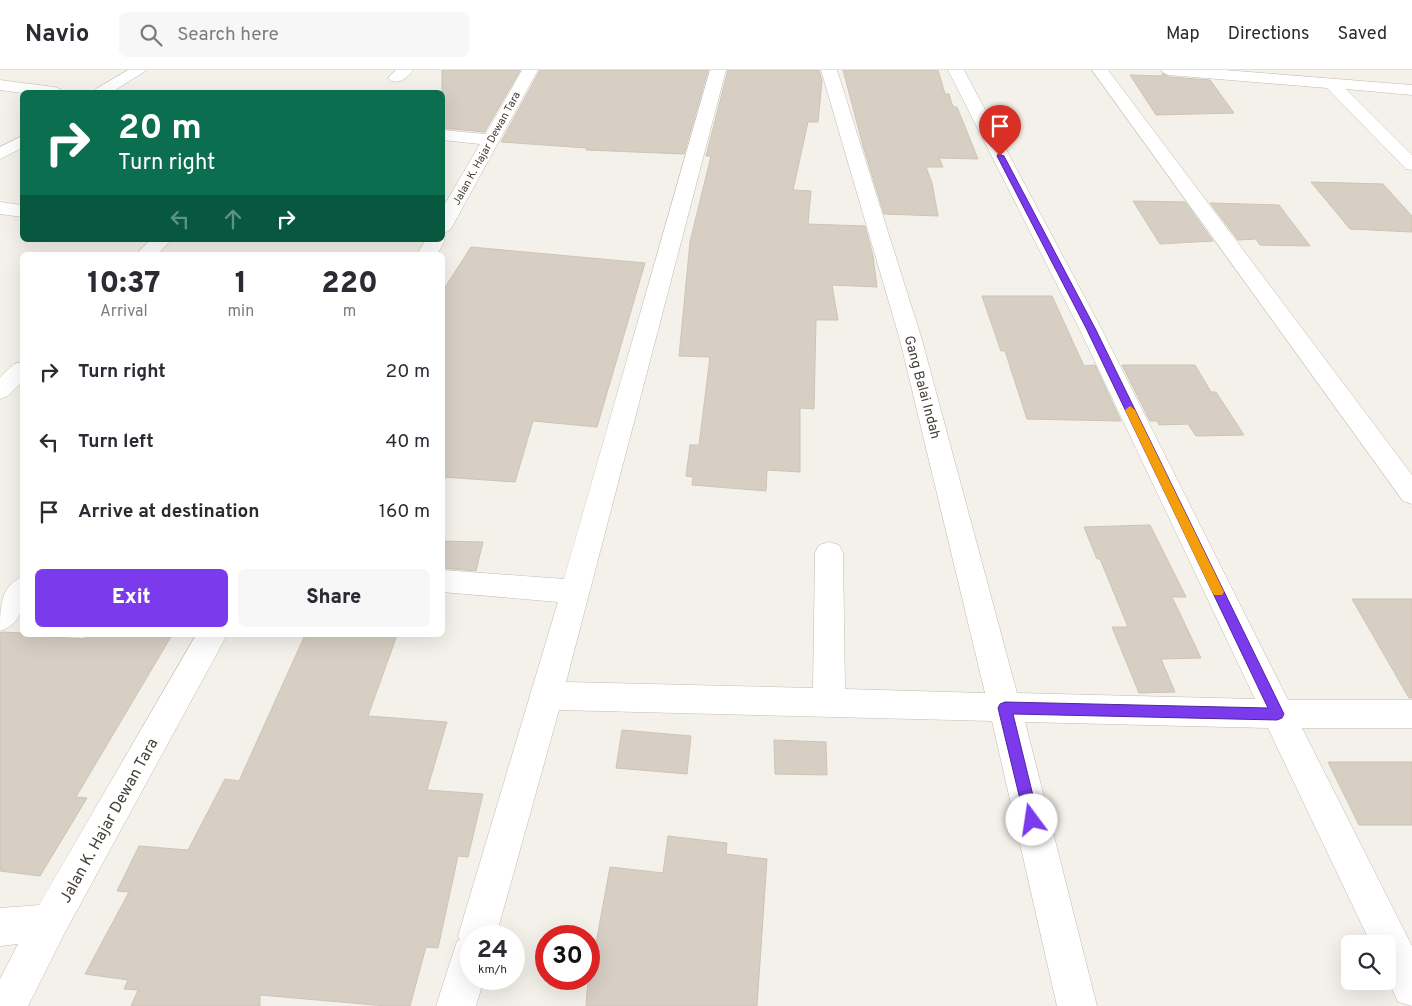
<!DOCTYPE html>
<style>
:root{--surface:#fff;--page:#f7f7f7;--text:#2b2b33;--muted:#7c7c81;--line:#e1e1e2;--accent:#7c3aed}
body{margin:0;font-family:Overpass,sans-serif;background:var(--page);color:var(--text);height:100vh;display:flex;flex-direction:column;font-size:19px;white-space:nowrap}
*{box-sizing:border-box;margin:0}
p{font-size:16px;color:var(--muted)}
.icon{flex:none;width:28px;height:28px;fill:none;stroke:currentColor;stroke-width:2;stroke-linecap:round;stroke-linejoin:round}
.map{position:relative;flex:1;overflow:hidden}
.details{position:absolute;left:20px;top:182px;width:425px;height:385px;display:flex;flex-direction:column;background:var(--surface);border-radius:8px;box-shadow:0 5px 20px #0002}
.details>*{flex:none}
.guide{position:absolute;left:20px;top:20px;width:425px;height:152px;border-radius:8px;box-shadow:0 5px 20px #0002;background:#0b6e4f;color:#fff;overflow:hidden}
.buttons{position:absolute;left:1341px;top:865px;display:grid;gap:10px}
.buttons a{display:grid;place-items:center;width:55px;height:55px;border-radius:8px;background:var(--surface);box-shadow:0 5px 20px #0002;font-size:25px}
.speed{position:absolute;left:460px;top:855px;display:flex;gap:10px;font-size:25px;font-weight:700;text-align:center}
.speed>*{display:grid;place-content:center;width:65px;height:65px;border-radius:50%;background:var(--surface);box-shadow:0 5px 20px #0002;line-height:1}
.speed small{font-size:12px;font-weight:400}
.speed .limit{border:8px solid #d22;background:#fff;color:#111}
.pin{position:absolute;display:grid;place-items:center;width:42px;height:42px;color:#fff;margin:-51px -21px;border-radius:50% 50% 50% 0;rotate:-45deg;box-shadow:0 0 5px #0007}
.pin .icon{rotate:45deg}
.me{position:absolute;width:55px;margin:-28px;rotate:346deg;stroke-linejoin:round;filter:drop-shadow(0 0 4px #0008)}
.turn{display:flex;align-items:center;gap:18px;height:105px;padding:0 15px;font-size:22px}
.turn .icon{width:65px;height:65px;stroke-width:2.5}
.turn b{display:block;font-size:35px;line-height:42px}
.lanes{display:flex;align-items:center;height:48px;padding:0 15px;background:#0003;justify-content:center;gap:25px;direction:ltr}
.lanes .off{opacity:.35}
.eta{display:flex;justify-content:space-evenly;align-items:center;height:85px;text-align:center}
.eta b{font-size:30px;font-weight:800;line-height:35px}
.primary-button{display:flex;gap:10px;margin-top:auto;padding:10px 15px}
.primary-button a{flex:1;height:58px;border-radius:8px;background:var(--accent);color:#fff;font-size:20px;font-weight:800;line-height:58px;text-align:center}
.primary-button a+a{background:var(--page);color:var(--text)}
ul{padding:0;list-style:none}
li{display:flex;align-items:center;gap:15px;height:70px;padding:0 15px}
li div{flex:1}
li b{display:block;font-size:19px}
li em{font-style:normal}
header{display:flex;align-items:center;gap:30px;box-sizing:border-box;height:70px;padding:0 25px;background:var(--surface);border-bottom:1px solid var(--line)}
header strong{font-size:24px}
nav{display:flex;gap:28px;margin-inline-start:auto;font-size:18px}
.search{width:350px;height:45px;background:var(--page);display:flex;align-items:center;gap:12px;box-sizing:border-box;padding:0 18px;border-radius:8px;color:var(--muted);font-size:19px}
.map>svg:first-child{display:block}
</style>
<header>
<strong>Navio</strong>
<div class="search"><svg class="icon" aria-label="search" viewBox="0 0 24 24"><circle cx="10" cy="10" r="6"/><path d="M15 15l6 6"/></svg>Search here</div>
<nav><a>Map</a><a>Directions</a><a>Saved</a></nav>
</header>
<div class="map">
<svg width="1412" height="936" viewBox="0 0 1412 936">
<rect width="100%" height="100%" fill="#f4f1ea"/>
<g fill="#d7cfc4" stroke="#cec4b5">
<path d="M442 0H520L485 62 442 58Z"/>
<path d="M540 0H708L684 84 586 80 587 78 501 72Z"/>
<path d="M728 0H819L822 11 818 52H808L793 120 811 121 808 154 865 156 873 186 877 217 832 215 838 250H816L814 339 800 338V402L767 400 766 421 692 415 693 407 686 406 690 375H699L710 287 679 286 690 172 711 86H706Z"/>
<path d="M843 0H938L945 24H949L952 34 954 37H957L978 89 939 88 943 97H926L932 113 938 146 884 144 863 76Z"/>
<path d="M1162 3 1169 7 1210 10 1234 43 1156 45 1130 5 1163 6Z"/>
<path d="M1311 112 1383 114 1412 146V162L1350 159Z"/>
<path d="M1133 131 1185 132 1213 171 1160 174Z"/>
<path d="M1210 133 1279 135 1310 176 1260 175 1256 169 1238 170Z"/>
<path d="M471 177 645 193 597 357 533 351 515 412 442 407V222Z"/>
<path d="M982 226H1052L1084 296 1095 295 1121 351 1027 349 1005 281H1001Z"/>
<path d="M1122 295H1195L1211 322H1216L1244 365 1196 366 1188 354 1159 355 1157 351H1150Z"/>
<path d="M1150 455 1186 527H1172L1201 588 1161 589 1175 622 1139 623 1112 557H1128L1100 489H1097L1084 457Z"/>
<path d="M442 471 483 472 476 501 442 498Z"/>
<path d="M1352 529H1412V628H1409Z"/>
<path d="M3 562 22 563V565L84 569 87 565H172L76 727 87 728 40 806 0 801V563Z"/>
<path d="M305 565H397L368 646 447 652 427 720 483 724 468 787 458 786 438 878 426 877 410 936H386L260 925V936H131L138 920 124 919 128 910 85 904 129 822 117 821 139 776 188 780 225 709 239 711Z"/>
<path d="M622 660 691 666 687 704 616 698Z"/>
<path d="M774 670 826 672 827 705 775 704Z"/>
<path d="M1328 692H1412V755H1359Z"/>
<path d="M668 766 727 773 726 784 767 789 757 936H586L590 883 594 884 610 797 663 803Z"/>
</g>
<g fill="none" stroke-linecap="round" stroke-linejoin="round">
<g stroke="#c1bbb1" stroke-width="1">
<g id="minor">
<path d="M128 0H147L112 22H94L96 19Z"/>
<path d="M396 0H413C407 8 400 14 391 11L388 8Z"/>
<path d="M522 0H538L452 157 449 161 442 163V139L480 74 442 70V60L486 64Z"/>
<path d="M710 0H726L566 612 813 618 815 483 819 475 829 472 839 475 843 483 845 619 985 623 900 270 821 0H837L922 270 1017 623 1255 629 1079 258 948 0H964L1101 258 1288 630H1412V658H1302L1412 876V936L1398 932 1388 910V874H1371L1268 658 1025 652 1097 936H1057L992 651 559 640 496 866H471V909H484L476 936H436L457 871 460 870 458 866 558 532 442 522V500L564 509Z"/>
<path d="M1092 0H1108L1412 405V434L1403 431Z"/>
<path d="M1161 0H1224L1412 15V25L1346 19 1412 85V100L1406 99 1327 18 1169 5 1164 3Z"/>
<path d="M0 10 54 17 60 19 62 22 22 23 0 20Z"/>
<path d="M22 66V78L0 89V77Z"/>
<path d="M0 132 22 135V147L0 144Z"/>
<path d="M442 167 445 170 437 185H417L425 170H442Z"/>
<path d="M150 170H171L157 185H135Z"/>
<path d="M22 292V312L8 326 0 329V307L14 294Z"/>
<path d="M22 507C25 530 25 553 0 561 0 538 0 516 22 507Z"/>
<path d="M196 565H227L63 866 28 936H0V909L18 874 0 876V838L39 835Z"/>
</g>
</g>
<use href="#minor" fill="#fff" fill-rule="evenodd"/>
</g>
<path fill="#7c3aed" stroke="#51269a" d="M998 84 1004 86 1095 258 1284 644 1282 648 1277 650 1013 644 1039 750 1037 755 1032 757 1027 755 1025 750 998 638 1000 634 1005 632 1268 638 1086 258 997 86Z"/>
<path fill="#f59e0b" d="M1130 336 1135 340 1224 522 1222 525H1214L1212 522 1125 340Z"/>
<g text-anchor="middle" stroke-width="4.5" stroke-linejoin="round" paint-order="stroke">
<g font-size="11" fill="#474139" stroke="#fff">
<text transform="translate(486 78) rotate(-61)" y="4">Jalan K. Hajar Dewan Tara</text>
</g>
<g font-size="14" fill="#474139" stroke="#fff">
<text transform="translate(923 317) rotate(75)" y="5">Gang Balai Indah</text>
</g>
<g font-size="16" fill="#474139" stroke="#fff">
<text transform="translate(108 750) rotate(-61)" y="6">Jalan K. Hajar Dewan Tara</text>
</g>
</g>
</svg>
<div class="buttons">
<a><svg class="icon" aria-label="search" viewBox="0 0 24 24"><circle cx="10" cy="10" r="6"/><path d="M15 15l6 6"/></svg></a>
</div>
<div class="speed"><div>24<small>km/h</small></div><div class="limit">30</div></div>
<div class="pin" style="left:1000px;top:86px;background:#d93025"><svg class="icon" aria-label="arrive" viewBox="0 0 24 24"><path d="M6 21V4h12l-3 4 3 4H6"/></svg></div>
<svg class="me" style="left:1032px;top:750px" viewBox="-20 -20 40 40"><circle r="19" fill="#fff"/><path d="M0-13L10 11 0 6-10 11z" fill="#7c3aed"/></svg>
<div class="guide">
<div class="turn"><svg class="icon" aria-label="right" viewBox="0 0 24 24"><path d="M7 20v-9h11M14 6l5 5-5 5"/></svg><div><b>20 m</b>Turn right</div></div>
<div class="lanes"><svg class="icon off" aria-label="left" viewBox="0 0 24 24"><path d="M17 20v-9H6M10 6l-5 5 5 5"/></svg><svg class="icon off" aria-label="ahead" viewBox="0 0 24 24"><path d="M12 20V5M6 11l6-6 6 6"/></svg><svg class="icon" aria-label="right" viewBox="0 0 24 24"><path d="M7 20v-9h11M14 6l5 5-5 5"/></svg></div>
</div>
<section class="details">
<div class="eta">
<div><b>10:37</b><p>Arrival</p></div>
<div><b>1</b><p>min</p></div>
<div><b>220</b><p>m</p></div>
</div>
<ul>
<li><svg class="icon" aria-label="right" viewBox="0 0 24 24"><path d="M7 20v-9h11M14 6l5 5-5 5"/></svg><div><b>Turn right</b></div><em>20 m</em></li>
<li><svg class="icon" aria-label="left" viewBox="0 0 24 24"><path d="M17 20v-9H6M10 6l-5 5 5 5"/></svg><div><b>Turn left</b></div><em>40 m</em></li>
<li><svg class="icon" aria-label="arrive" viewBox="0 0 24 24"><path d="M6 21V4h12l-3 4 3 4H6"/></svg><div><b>Arrive at destination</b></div><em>160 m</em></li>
</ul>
<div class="primary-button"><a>Exit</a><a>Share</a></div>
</section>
</div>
